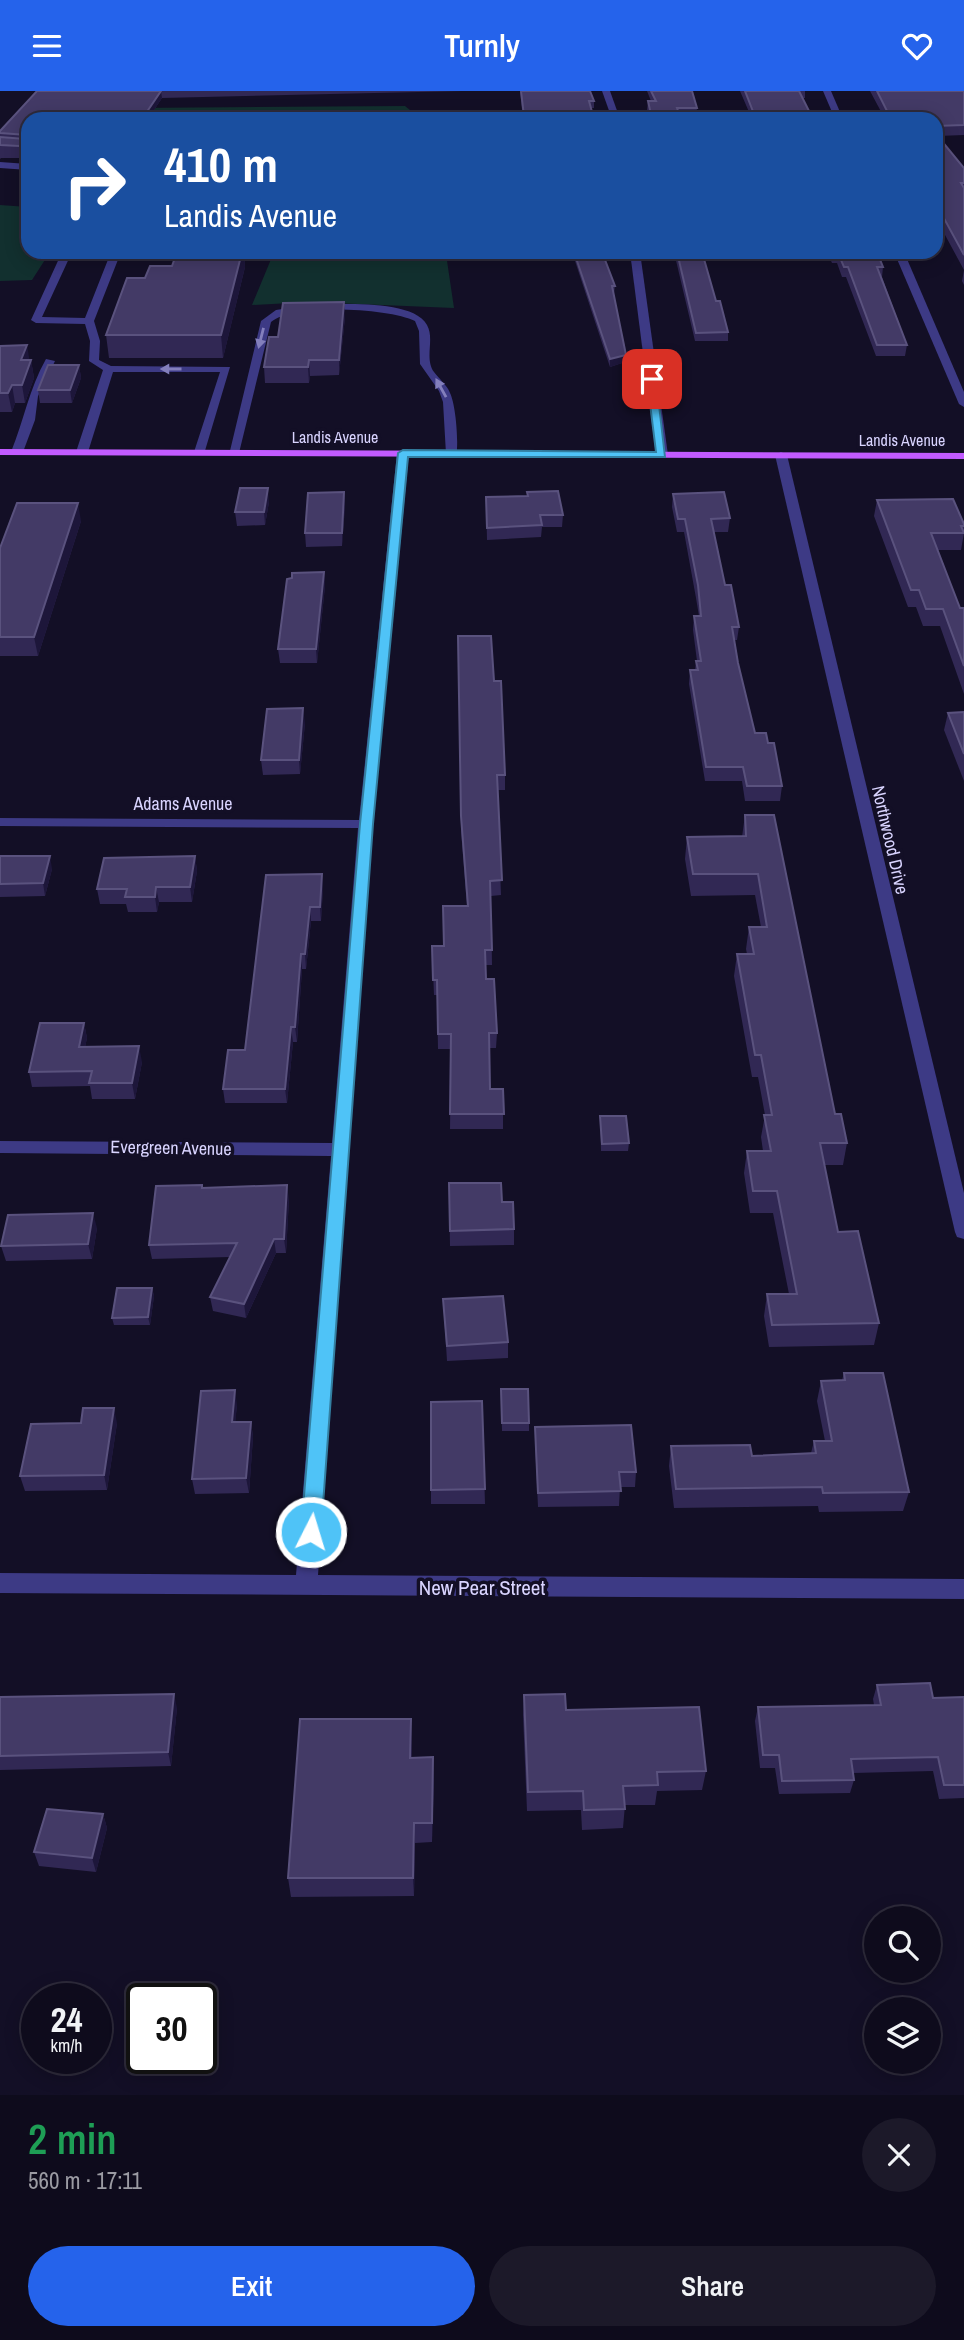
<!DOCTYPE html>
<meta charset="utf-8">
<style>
:root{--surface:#0e0b1c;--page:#1c1929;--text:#f1f3f6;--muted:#9b9ba3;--line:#2e2b3b;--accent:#2563eb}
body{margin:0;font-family:"Archivo Narrow",sans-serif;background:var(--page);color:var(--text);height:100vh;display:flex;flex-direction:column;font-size:26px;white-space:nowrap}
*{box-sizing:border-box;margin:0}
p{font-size:23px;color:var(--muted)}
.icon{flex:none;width:38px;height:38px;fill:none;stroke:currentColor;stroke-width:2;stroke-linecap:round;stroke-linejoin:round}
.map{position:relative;height:2004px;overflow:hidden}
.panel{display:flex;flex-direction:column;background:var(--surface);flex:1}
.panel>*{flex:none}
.top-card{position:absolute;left:21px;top:21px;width:922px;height:147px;border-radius:21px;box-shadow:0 4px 18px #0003,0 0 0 2px var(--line);background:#1a4fa0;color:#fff;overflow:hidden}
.tools{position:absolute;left:864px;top:1815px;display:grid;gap:14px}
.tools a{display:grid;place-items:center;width:77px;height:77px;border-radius:50%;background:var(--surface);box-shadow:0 4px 18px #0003,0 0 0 2px var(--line);font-size:35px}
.speed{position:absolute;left:21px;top:1892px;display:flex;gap:14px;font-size:35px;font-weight:700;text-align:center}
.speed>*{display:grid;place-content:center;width:91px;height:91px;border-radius:50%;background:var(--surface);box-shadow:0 4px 18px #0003,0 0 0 2px var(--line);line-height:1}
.speed small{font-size:18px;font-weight:400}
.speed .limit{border:4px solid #111;border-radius:10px;background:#fff;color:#111}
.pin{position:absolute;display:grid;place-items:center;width:60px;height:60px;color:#fff;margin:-30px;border-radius:14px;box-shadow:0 4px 10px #0006}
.me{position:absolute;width:77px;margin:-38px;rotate:5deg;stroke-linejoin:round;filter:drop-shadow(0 0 5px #0008)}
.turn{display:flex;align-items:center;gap:24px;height:147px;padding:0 28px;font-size:32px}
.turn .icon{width:91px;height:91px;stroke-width:2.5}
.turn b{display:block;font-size:49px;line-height:60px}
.round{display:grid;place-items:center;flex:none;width:74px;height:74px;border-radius:37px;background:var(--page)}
.overview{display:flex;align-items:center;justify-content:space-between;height:119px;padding:0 28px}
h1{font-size:42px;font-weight:600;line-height:52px;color:#1e9e55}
.cta{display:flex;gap:14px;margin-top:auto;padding:14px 28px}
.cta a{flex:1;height:80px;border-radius:42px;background:var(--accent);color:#fff;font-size:28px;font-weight:600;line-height:80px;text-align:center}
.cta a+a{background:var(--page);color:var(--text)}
header{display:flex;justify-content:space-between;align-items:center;height:91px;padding:0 28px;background:var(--accent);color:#fff;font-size:32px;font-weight:600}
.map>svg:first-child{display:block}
</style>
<header><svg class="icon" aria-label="menu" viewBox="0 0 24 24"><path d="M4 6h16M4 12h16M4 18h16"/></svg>Turnly<svg class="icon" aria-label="heart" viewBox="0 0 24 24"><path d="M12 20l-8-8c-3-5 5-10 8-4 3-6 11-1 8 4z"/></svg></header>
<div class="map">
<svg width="964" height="2004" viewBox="0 0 964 2004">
<rect width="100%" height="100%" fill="#130f26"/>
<g fill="#12302f">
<path d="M405 15 421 28H128L135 17Z"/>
<path d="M0 114 28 116V161H50L32 189 0 190Z"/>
<path d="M274 161H467L446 163 454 217 309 211 252 214Z"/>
</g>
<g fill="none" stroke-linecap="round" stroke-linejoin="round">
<g fill="#3d3a85" fill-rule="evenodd">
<path d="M0 71 28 73V79L0 77Z"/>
<path d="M62 161H72L42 226 85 227 111 161H121L94 230 100 250 99 269 111 275 230 276 204 363 194 361 220 281H113L88 361 78 363 76 361 103 279 89 270 90 250 85 233 36 232 31 229Z"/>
<path d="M315 213C341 214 413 208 427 234 435 248 424 267 434 281 439 288 447 294 450 302 456 314 459 354 456 365L446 363 443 311 439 300 420 273 419 240 415 230C389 217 293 212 271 231L239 362 229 364 261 230 276 219Z"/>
<path d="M46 268 55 270 38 305 35 329 23 361 13 363 11 361C24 329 29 298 46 268Z"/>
</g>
<g fill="#3d3a85" fill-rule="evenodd">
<path d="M602 0H610L620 28H612Z"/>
<path d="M823 0H831L843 28H835Z"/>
<path d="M630 161H640L668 364 662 367 656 364Z"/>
<path d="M894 161H904L964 301V316L959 313Z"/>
<path d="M403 359 409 362 373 733 318 1484 964 1488V1508L0 1502V1482L296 1484 331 1065 0 1062V1050L332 1052 358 737 0 735V727L359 729 397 362Z"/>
<path d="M781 361 787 364 964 1102V1148L957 1146 955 1141 775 364Z"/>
</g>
<path fill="#c25bff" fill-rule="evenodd" d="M0 358 964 362V368L0 364Z"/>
</g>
<g fill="#312854">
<path d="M37 0H463L162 7 148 28H28V51H27L28 61 22 67H1L0 68V40Z"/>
<path d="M520 0H590L594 10V17H591L594 28H523Z"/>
<path d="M647 0H692L697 17 696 26H680L681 28H649L647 19 648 10H651Z"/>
<path d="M740 0H805V7H803L813 28H752Z"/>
<path d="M870 0H964V44L938 45 964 77V179L938 131H936V28H885Z"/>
<path d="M177 161H244L245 176 223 267H109L106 244 145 187 172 175Z"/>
<path d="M572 161H602L615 195 614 202H613L626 264 625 271 610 276Z"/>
<path d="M674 161H710V163H702L716 210 728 241V250H695Z"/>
<path d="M827 161H877L883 176 882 186 907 254 905 265H876L846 186H842L837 172H832Z"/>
<path d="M964 179V194L962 190Z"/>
<path d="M345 226 339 284 310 285 309 292H265L264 276 278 246Z"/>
<path d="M0 255 31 269 34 287 25 312H15L12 321H0Z"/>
<path d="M79 274 81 287 72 312H40L38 299Z"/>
<path d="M344 401 345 415 342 455 306 456 305 442Z"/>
<path d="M527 401 563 424 562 436H542L541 446 487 449 486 406 527 405Z"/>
<path d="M673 403 730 427 728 441H714L725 494 739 536 737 549H734L738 572 755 642 768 652 782 695 780 710H745L742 690H705L689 593 690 579H695L696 570H697L693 539 694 525H699L696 507 684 441H677L672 416Z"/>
<path d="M877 409 964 433V442L961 459H937L960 517H964V603L940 535H923L916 516H908L874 425Z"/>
<path d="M269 411 265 434 237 435 235 421Z"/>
<path d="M81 430 38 565H0V457Z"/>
<path d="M324 481 325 495 317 572H280L278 558Z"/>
<path d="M458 545 494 590 505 684V699H497L501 804 491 805 492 874H485L486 888 497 942 496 957H489L490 998H503V1038H450L451 958H438L437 904H434L432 855H444L467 815 461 740Z"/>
<path d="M964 621V690L944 639 948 622Z"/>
<path d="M305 632 300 683 263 684 261 669Z"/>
<path d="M745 724 835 1023 847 1052 843 1074H824L838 1141 879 1232 874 1254 769 1256 764 1225 767 1203H789L773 1122H750L744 1082 747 1060H763L761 1046 765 1024 758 986H752L734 885 737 863H747L746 858 749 836H761L755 804 691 805 685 768 687 746H742Z"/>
<path d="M0 765 52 778 45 805 0 806Z"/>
<path d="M195 765 197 780 192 811H159L157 821H128L126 813H100L97 798Z"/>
<path d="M266 784 323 797 321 830H311L306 878H302L297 951H293L287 1012H225L223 998 245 959Z"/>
<path d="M84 932 87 947 85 956 142 971 135 1008H92L90 995 32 996 29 981Z"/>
<path d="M600 1025 629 1052 628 1060H601Z"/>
<path d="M449 1092 502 1111 514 1138V1154L450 1155Z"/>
<path d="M202 1094 203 1097 289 1108 286 1162H276L246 1227 213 1220 210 1206 230 1166 152 1168 149 1154Z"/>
<path d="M97 1137 92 1168 6 1170 1 1155Z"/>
<path d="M152 1197 154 1205 150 1234H114L112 1227Z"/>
<path d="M443 1208 508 1251V1267L447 1270Z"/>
<path d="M844 1282 909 1401 903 1420 819 1421 818 1415 674 1417 669 1375 671 1355 752 1365 811 1362 814 1350H825L817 1310 821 1290 842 1289Z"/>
<path d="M501 1298 529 1332V1340H502Z"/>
<path d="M482 1310 485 1413H431V1399Z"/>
<path d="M237 1314 235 1331H251L253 1346 249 1402 195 1403 192 1388Z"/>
<path d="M117 1332 107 1399 25 1400 20 1385Z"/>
<path d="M535 1336 636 1381 635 1396H620L619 1415 538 1416 535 1351Z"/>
<path d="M877 1594 933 1607 964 1606V1707L939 1708 933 1680 853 1682 854 1689 850 1702 779 1703 775 1677H760L755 1630 758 1616 874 1614 873 1608Z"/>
<path d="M524 1604 566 1619 706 1680 702 1699 657 1700 655 1714H625L623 1737 582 1739 581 1719 527 1720 523 1624Z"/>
<path d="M0 1606 177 1617 171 1675 0 1679Z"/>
<path d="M412 1648V1667L434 1686 432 1751 415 1752 414 1805 291 1806 288 1787Z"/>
<path d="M103 1723 107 1737 96 1781 39 1775 34 1761Z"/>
</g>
<g fill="#1d163a">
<path d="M161 0 162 7 148 28H142Z"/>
<path d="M26 48 28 61 22 67 19 55Z"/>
<path d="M242 161H244L245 176 223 267 221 244Z"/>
<path d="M344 211 345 226 339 284V269Z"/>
<path d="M27 254 30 272 31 269 34 287 25 312 22 294 21 269Z"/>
<path d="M626 264 625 271 610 276V268Z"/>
<path d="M309 269 310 285 309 292 308 276Z"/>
<path d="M79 274 81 287 72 312 70 299Z"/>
<path d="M12 294 15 312 12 321 8 302Z"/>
<path d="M268 397 269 411 265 434 264 421Z"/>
<path d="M344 401 345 415 342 455V442Z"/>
<path d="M78 412 81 430 38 565 34 546Z"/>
<path d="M324 481 325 495 317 572 316 558Z"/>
<path d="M303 617 305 632 300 683 299 669Z"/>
<path d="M50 765 52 778 45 805 43 792Z"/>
<path d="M195 765 197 780 192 811 190 796Z"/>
<path d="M322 783 323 797 321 830 320 816Z"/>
<path d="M156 796 159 811 157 821 155 806Z"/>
<path d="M310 816 311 830 306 878 305 863Z"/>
<path d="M301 863 302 878 297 951 295 936Z"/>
<path d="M84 932 87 947 82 971 79 956Z"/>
<path d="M291 936 293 951 287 1012 285 998Z"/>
<path d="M139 955 142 971 135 1008 132 992Z"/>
<path d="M287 1094 289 1108 286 1162 284 1148Z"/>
<path d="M93 1122 97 1137 92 1168 88 1153Z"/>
<path d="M274 1148 276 1162 246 1227 244 1213Z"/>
<path d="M152 1197 154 1205 150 1234 148 1226Z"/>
<path d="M235 1299 237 1314 234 1346 232 1331Z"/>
<path d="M114 1317 117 1332 107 1399 104 1384Z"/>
<path d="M251 1331 253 1346 249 1402 246 1387Z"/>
<path d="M174 1603 177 1617 171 1675 168 1661Z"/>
<path d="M411 1628 412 1648 411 1687 410 1667Z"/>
<path d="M433 1666 434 1686 432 1751V1732Z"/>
<path d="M103 1723 107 1737 96 1781 92 1767Z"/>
<path d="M414 1732 415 1752 414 1805 413 1787Z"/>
</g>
<g fill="#433a66" stroke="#5a527e" stroke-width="2">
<path d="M37 0H161L142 28H28V46L27 44 0 42V40Z"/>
<path d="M521 0H590L594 10H589L594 28H531L530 25H524Z"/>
<path d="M651 0H692L697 17H677L681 28H652L648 10H656Z"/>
<path d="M745 0H799L813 28H756Z"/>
<path d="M877 0H964V34L936 35V28H891Z"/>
<path d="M936 43 964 77V92H961L964 97V164L940 120H936Z"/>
<path d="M0 46 26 48 19 55 0 54Z"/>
<path d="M177 161H242L221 244H106L127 187H145L150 175H172Z"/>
<path d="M574 161H602L615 195H612L626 264 610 268Z"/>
<path d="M677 161H702L716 210H720L728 241 696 242Z"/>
<path d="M833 161H877L883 176H877L907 254H877L848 176H844L838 162H833Z"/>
<path d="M344 211 339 269H309L308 276H264L269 246H278L283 212Z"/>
<path d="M27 254 21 269H31L22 294H12L8 302H0V255Z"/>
<path d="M48 274H79L70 299H38Z"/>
<path d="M240 397H268L264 421H235Z"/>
<path d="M558 400 563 424H540L542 434 487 437 486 406 528 405 527 401Z"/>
<path d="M344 401 342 442H305L308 402Z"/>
<path d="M724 401 730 427 711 428 725 494H731L739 536H732L738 572 755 642H766L768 652H774L782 695H747L743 676H706L690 579H698L696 570H701L694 525H701L698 494 685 428H678L673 403Z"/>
<path d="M953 408 964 433V435H961L964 442H931L960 517H964V575L943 518H926L919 499H911L877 409Z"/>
<path d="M17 412H78L34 546H0V457Z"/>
<path d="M324 481 316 558H278L287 488 292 487V482Z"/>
<path d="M458 545H491L494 590H501L505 684H497L502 789 490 790 492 859H485L486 888H494L497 942H489L490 998H503L504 1023H450L451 943H438L437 889H433L432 855H444L443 815H468L461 725Z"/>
<path d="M303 617 299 669H261L267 618Z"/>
<path d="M964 621V663L948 622Z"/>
<path d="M745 724H774L835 1023H841L847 1052H820L838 1141 858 1140 879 1232 772 1234 767 1203H797L777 1100H753L747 1060H771L764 1024H772L761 964H755L737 863H754L749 836H767L758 783H693L687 746 746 745Z"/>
<path d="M0 765H50L43 792 0 793Z"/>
<path d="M195 765 190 796H156L155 806H125L127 798H97L104 767Z"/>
<path d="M322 783 320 816H310L305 863H301L295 936H291L285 998H223L228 959H245L266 784Z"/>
<path d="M40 932H84L79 956 139 955 132 992H89L92 980 29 981Z"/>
<path d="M600 1025H626L629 1052 602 1053Z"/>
<path d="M449 1092H501L502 1111H513L514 1138 450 1140Z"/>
<path d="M202 1094V1097L287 1094 284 1148H274L244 1213 210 1206 237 1152 149 1154 156 1095Z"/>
<path d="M93 1122 88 1153 1 1155 8 1124Z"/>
<path d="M117 1197H152L148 1226 112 1227Z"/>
<path d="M503 1205 508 1251 447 1255 443 1208Z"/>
<path d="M844 1282H883L909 1401 823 1402 822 1396 676 1398 671 1355 750 1354 752 1365 816 1362 814 1350H832L821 1290 845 1289Z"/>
<path d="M501 1298H528L529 1332H502Z"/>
<path d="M235 1299 232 1331H251L246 1387 192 1388 201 1300Z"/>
<path d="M482 1310 485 1398 431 1399V1311Z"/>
<path d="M83 1317H114L104 1384 20 1385 31 1333 81 1332Z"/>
<path d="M631 1334 636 1381H619L621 1400 538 1402 535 1336Z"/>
<path d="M930 1592 933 1607 964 1606V1694H944L938 1666 851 1668 854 1689 782 1690 779 1664H763L758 1616 881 1614 877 1594Z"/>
<path d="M174 1603 168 1661 0 1665V1606Z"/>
<path d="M565 1603 566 1619 699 1616 706 1680 657 1681 658 1694 623 1695 625 1718 584 1719 583 1700 528 1701 524 1604Z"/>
<path d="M300 1628H411L410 1667 433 1666 432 1732H414L413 1787H288Z"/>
<path d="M47 1718 103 1723 92 1767 34 1761Z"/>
</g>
<defs><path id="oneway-solid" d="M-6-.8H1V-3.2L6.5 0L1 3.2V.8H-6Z" transform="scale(1.75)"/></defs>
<g fill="#837fbc">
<use href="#oneway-solid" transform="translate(261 247) rotate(104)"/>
<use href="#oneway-solid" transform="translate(171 278) rotate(-180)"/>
<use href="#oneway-solid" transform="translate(441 297) rotate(-119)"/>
</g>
<path fill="#4fc3f7" stroke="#337fa1" stroke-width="2" d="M652 285 656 288 665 366H408L373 733 321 1441 318 1448 311 1450 304 1448 301 1441 360 733 398 362 403 359 656 361 647 288Z"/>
<g text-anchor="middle" stroke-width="7" stroke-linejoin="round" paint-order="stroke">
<g font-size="16" fill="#d9d4ff" stroke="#130f26">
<text x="335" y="352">Landis Avenue</text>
<text x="902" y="355">Landis Avenue</text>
</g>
<g font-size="18" fill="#d9d4ff" stroke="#130f26">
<text x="183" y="719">Adams Avenue</text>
<text transform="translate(890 749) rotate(77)" y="6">Northwood Drive</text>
<text transform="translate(171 1057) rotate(1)" y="6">Evergreen Avenue</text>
</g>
<g font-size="21" fill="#d9d4ff" stroke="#130f26">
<text x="482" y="1504">New Pear Street</text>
</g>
</g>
</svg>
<div class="tools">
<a><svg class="icon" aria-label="search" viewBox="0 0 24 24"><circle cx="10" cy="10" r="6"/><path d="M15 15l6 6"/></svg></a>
<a><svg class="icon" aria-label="layers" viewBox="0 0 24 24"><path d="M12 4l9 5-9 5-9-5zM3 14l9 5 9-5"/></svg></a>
</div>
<div class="speed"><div>24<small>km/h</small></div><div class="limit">30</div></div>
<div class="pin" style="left:652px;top:288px;background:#d93025"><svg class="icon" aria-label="arrive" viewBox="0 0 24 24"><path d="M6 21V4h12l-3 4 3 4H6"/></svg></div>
<svg class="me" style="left:311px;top:1441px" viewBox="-20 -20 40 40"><circle r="17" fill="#4fc3f7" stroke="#fff" stroke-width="3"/><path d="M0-11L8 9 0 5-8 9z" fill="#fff"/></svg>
<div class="top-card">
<div class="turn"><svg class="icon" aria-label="right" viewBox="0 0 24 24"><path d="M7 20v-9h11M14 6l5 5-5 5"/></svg><div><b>410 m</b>Landis Avenue</div></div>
</div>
</div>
<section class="panel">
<div class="overview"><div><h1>2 min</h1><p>560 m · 17:11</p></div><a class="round"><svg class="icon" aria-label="close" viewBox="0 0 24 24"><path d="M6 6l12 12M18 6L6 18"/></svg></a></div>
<div class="cta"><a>Exit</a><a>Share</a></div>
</section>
